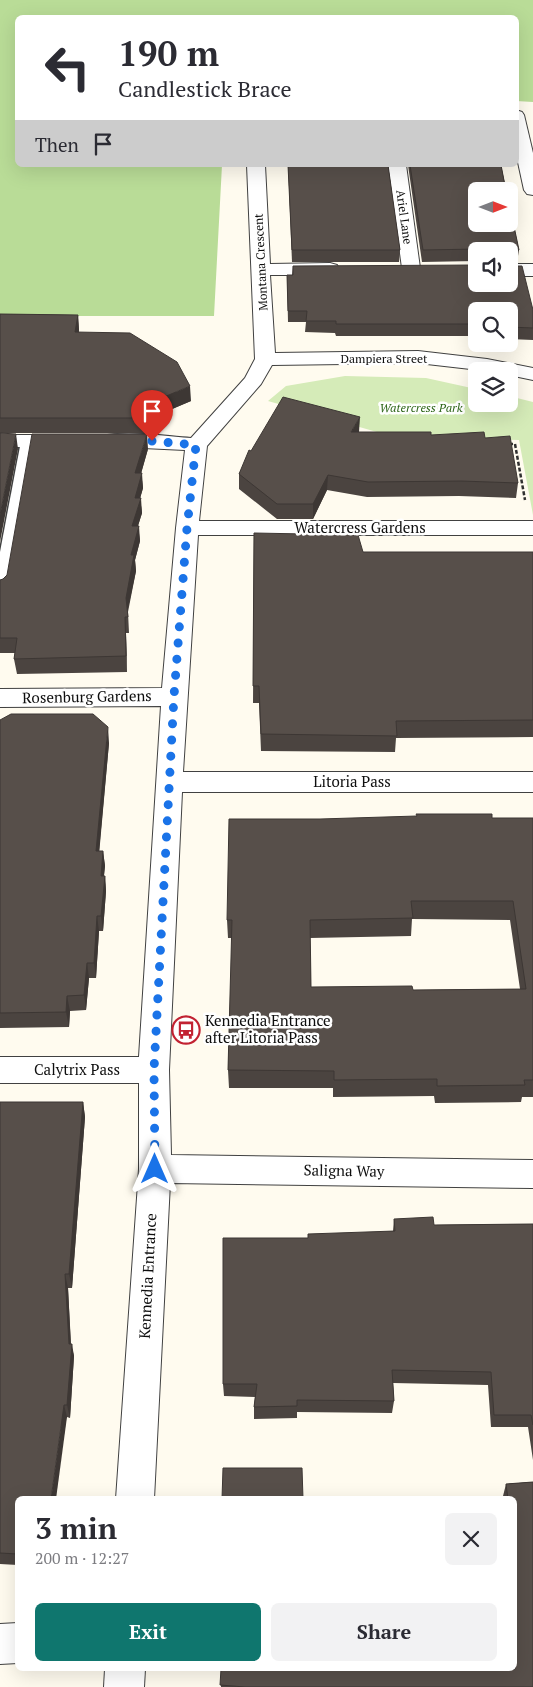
<!DOCTYPE html>
<meta charset="utf-8">
<style>
:root{--surface:#fff;--page:#f2f2f3;--text:#2b2b33;--muted:#7c7c81;--accent:#0f766e}
body{margin:0;font-family:"PT Serif",serif;background:var(--page);color:var(--text);height:100vh;display:flex;flex-direction:column;font-size:19px;white-space:nowrap}
*{box-sizing:border-box;margin:0}
p{font-size:16px;color:var(--muted)}
.icon{flex:none;width:28px;height:28px;fill:none;stroke:currentColor;stroke-width:2;stroke-linecap:round;stroke-linejoin:round}
.map{position:relative;flex:1;overflow:hidden}
.details{position:absolute;left:15px;top:1496px;width:502px;height:175px;display:flex;flex-direction:column;background:var(--surface);border-radius:8px;box-shadow:0 5px 20px #0002}
.details>*{flex:none}
.guide{position:absolute;left:15px;top:15px;width:504px;height:152px;border-radius:8px;box-shadow:0 5px 20px #0002;background:#fff;color:var(--text);overflow:hidden}
.needle{width:32px;rotate:90deg}
.buttons{position:absolute;left:468px;top:182px;display:grid;gap:10px}
.buttons a{display:grid;place-items:center;width:50px;height:50px;border-radius:8px;background:var(--surface);box-shadow:0 5px 20px #0002;font-size:25px}
.pin{position:absolute;display:grid;place-items:center;width:42px;height:42px;color:#fff;margin:-51px -21px;border-radius:50% 50% 50% 0;rotate:-45deg;box-shadow:0 0 5px #0007}
.pin .icon{rotate:45deg}
.me{position:absolute;width:55px;margin:-28px;rotate:0deg;stroke-linejoin:round;filter:drop-shadow(0 0 4px #0008)}
.turn{display:flex;align-items:center;gap:18px;height:105px;padding:0 20px;font-size:22px}
.turn .icon{width:65px;height:65px;stroke-width:2.5}
.turn b{display:block;font-size:35px;line-height:42px}
.then{display:flex;align-items:center;height:48px;padding:0 20px;background:#0003;gap:10px;font-size:19px}
.round{display:grid;place-items:center;flex:none;width:52px;height:52px;border-radius:8px;background:var(--page)}
.headline{display:flex;align-items:center;justify-content:space-between;height:85px;padding:0 20px}
h1{font-size:30px;font-weight:800;line-height:38px}
.action{display:flex;gap:10px;margin-top:auto;padding:10px 20px}
.action a{flex:1;height:58px;border-radius:8px;background:var(--accent);color:#fff;font-size:20px;font-weight:800;line-height:58px;text-align:center}
.action a+a{background:var(--page);color:var(--text)}
.map>svg:first-child{display:block}
</style>
<div class="map">
<svg width="533" height="1687" viewBox="0 0 533 1687">
<rect width="100%" height="100%" fill="#fffbef"/>
<path fill="#d5ebb8" d="M345 376 426 378 476 389V404H509V396L533 402V515L519 440 398 438 268 401 286 386Z"/>
<path fill="#b9dc97" d="M0 0H533V102L516 101V18H18V165H222L214 316H0Z"/>
<g fill="none" stroke-linecap="round" stroke-linejoin="round">
<g stroke="#414141" stroke-width="3">
<path id="service" d="M27 437 33 441 7 590 5 593 0 594V552L21 441Z"/>
</g>
<g stroke="#414141" stroke-width="2">
<g id="minor">
<path d="M516 110 522 112 524 115 533 153V195L527 194 524 190 516 153Z"/>
<path d="M247 165H265L270 264 330 263 337 265 339 269 337 273 330 275H270L275 353 418 351 487 359 533 368V380L509 375V371H488L418 363 272 365 261 384 207 446 199 521H533V535H198L183 772H533V792H182L169 1070 171 1155 533 1160V1188L170 1183 154 1499H116L139 1169V1083H0V1057H139L161 706 0 707V689L162 688 176 528 185 450 101 446 98 441 101 436C129 430 162 436 191 438L245 378 255 359Z"/>
<path d="M388 165H406L420 268 418 272 411 274 404 272 402 268Z"/>
<rect x="509" y="264" width="24" height="12"/>
<path d="M0 435H68L76 436 79 441 76 446 68 447H0Z"/>
<path d="M18 1623V1663L0 1664V1624Z"/>
<path d="M105 1669H145L144 1687H104Z"/>
</g>
</g>
<path stroke="#303030" stroke-width="2.5" stroke-dasharray="4 2" stroke-linecap="butt" d="M509 444H515L525 500"/>
<use href="#service" fill="#fff" fill-rule="evenodd"/>
<use href="#minor" fill="#fff" fill-rule="evenodd"/>
</g>
<g fill="#4b4440" fill-rule="evenodd">
<path d="M288 165H388L400 250 399 262H292Z"/>
<path d="M408 165H501L519 250 517 262 509 263V251H476V261L422 262Z"/>
<path d="M293 266 533 310V340L509 339V311H476V336H336L335 333 305 332 306 322H288L287 275H292Z"/>
<path d="M0 314 78 315 79 332 191 401 158 415 152 433H0Z"/>
<path d="M359 432 431 435 485 438 518 483 516 498 459 496 367 497 327 490 313 519H277L239 489V474L251 451Z"/>
<path d="M148 449 141 473 143 488 140 498 142 513 138 526 140 541 135 560 136 571 128 612 129 633H126L127 672 17 674 14 659 15 653H0V580L3 579Z"/>
<path d="M254 533 363 552H533V737L396 738 395 752 261 751 259 703H253Z"/>
<path d="M0 720 109 743 99 851H103L105 866 104 876H105L106 891 103 931H99L96 978H89L86 1010 70 1011 69 1027 0 1028Z"/>
<path d="M492 818H533V1097H522L521 1102 435 1103 434 1096 333 1097V1088H229L228 1070 232 938H228L227 920ZM412 919 510 920 520 989 413 990 311 987 310 938 411 936Z"/>
<path d="M0 1102H83L85 1117 72 1288H68L71 1344 74 1356 70 1418 67 1417 18 1499V1565L0 1564Z"/>
<path d="M394 1219 434 1225 533 1224V1460L528 1427H491L488 1385 393 1383 394 1401 392 1413 297 1412V1418L254 1419V1407L255 1397 224 1396 223 1384 308 1238 393 1231Z"/>
<path d="M533 1482V1687H221V1669H515V1499H503V1496L506 1484Z"/>
</g>
<g fill="#3d3734">
<path d="M78 315 79 330 76 346 75 332Z"/>
<path d="M190 386 191 401 158 415 152 433 151 418 157 400Z"/>
<path d="M360 417 359 432H351Z"/>
<path d="M16 434 18 449 0 542V515Z"/>
<path d="M147 434 148 449 137 488 135 473Z"/>
<path d="M142 473 143 488 136 513 135 498Z"/>
<path d="M328 475 327 490 313 519V504Z"/>
<path d="M141 498 142 513 133 541 132 526Z"/>
<path d="M139 526 140 541 135 560 136 571 127 613 126 598 131 555Z"/>
<path d="M125 617 126 633 127 672 126 656Z"/>
<path d="M108 727 109 743 98 866 96 851Z"/>
<path d="M103 851 105 866 102 891 101 876Z"/>
<path d="M105 876 106 891 103 931 101 916Z"/>
<path d="M97 916 99 931 96 978 94 963Z"/>
<path d="M87 963 89 978 86 1010 84 995Z"/>
<path d="M67 996 70 1011 69 1027 66 1012Z"/>
<path d="M83 1102 85 1117 72 1288 69 1274Z"/>
<path d="M65 1274 68 1288 71 1348 72 1344 74 1356 70 1418 67 1405 69 1344Z"/>
<path d="M64 1405 67 1417 56 1499H51Z"/>
</g>
<g fill="#574f4a" stroke="#3d3734" fill-rule="evenodd">
<path d="M288 165H388L400 250H292Z"/>
<path d="M410 165H501L506 191H476V224H509V203L519 250 509 251V259V251H479L477 249 423 250Z"/>
<path d="M509 264 510 266H522L533 310V328L509 327V311H476V324H336V321H306L307 311H288L287 275H293V266L476 265V284H509Z"/>
<path d="M0 314 78 315 75 332 130 333 177 362 190 386 157 400 151 418H0Z"/>
<path d="M283 397 360 417 351 432H431V435L484 432 485 438 510 436 518 483 461 481 368 482 328 475 313 504H277L239 474 249 450 251 451Z"/>
<path d="M0 433 16 434 0 515Z"/>
<path d="M32 434H147L135 473H142L135 498H141L132 526H139L131 555H134L126 598 128 617H125L126 656 14 659 17 638H0V580L3 579 7 575Z"/>
<path d="M254 533 358 535 363 552H533V720L396 721 397 736 261 734 259 686H253Z"/>
<path d="M11 714H93L108 727 96 851H103L101 876H105L101 916H97L94 963H87L84 995 67 996 66 1012 0 1013V720Z"/>
<path d="M416 814H492V818H533V1080H524L525 1085 437 1086V1079L334 1080V1071L228 1070 232 920H227L229 819H320L417 816ZM411 901H513L526 989 413 990 412 986 311 987 310 920 413 918Z"/>
<path d="M0 1102H83L69 1274H65L69 1344H72L67 1405H64L51 1499H18V1554L0 1553Z"/>
<path d="M433 1217 434 1225 533 1224V1425L531 1415H494L491 1372 392 1370 394 1401 297 1400V1406L254 1407 257 1384H223V1238H308V1234L395 1231 394 1219Z"/>
<path d="M223 1468H302L303 1499H222Z"/>
<path d="M533 1482V1687H245L220 1685 221 1669H515V1499H508L506 1484Z"/>
</g>
<g fill="none" stroke-linecap="round" stroke-linejoin="round">
<path stroke="#1a73e8" stroke-width="9" stroke-dasharray="0 16.2" d="M152 441 196 445 187 528 174 696 154 1070 155 1169"/>
</g>
<defs>
<g id="bus-ring" transform="scale(1.4375)"><circle r="9.5" fill="#fff" stroke="#c22232" stroke-width="1.5"/><path d="M-5-6H5V4H4V6H2V4H-2V6H-4V4H-5ZM-3.5-4V0h7V-4ZM-3.5 1.2v1.5H-2V1.2ZM2 1.2v1.5H3.5V1.2Z" fill="#c22232"/></g>
</defs>
<g fill-rule="evenodd">
<use href="#bus-ring" x="186" y="1030"/>
</g>
<g text-anchor="middle" stroke-width="5" stroke-linejoin="round" paint-order="stroke">
<g font-size="12" fill="#0e0e0e" stroke="#fff">
<text transform="translate(404 217) rotate(82)" y="4">Ariel Lane</text>
<text transform="translate(261 262) rotate(-93)" y="4">Montana Crescent</text>
<text x="384" y="363">Dampiera Street</text>
</g>
<g font-size="12" font-style="italic" fill="#30681c" stroke="#fff">
<text x="421" y="412">Watercress Park</text>
</g>
<g font-size="15" fill="#0e0e0e" stroke="#fff">
<text x="360" y="533">Watercress Gardens</text>
<text transform="translate(87 697) rotate(-1)" y="5">Rosenburg Gardens</text>
<text x="352" y="787">Litoria Pass</text>
<text x="77" y="1075">Calytrix Pass</text>
<text transform="translate(344 1171) rotate(1)" y="5">Saligna Way</text>
<text transform="translate(148 1276) rotate(-87)" y="5">Kennedia Entrance</text>
</g>
<g font-size="15" fill="#0e0e0e" stroke="#fff" text-anchor="start">
<text x="205" y="1026">Kennedia Entrance<tspan x="205" dy="17">after Litoria Pass</tspan></text>
</g>
</g>
</svg>
<div class="buttons">
<a><svg class="needle" viewBox="-14 -14 28 28"><path d="M0-13l5 13h-10z" fill="#e53935"/><path d="M0 13l5-13h-10z" fill="#7c7c81"/></svg></a>
<a><svg class="icon" aria-label="sound" viewBox="0 0 24 24"><path d="M4 9h4l5-4v14l-5-4H4zM17 9q2 3 0 6"/></svg></a>
<a><svg class="icon" aria-label="search" viewBox="0 0 24 24"><circle cx="10" cy="10" r="6"/><path d="M15 15l6 6"/></svg></a>
<a><svg class="icon" aria-label="layers" viewBox="0 0 24 24"><path d="M12 4l9 5-9 5-9-5zM3 14l9 5 9-5"/></svg></a>
</div>
<div class="pin" style="left:152px;top:441px;background:#d93025"><svg class="icon" aria-label="arrive" viewBox="0 0 24 24"><path d="M6 21V4h12l-3 4 3 4H6"/></svg></div>
<svg class="me" style="left:155px;top:1169px" viewBox="-20 -20 40 40"><path d="M0-17L14 15 0 8-14 15z" fill="#1a73e8" stroke="#fff" stroke-width="4"/></svg>
<div class="guide">
<div class="turn"><svg class="icon" aria-label="left" viewBox="0 0 24 24"><path d="M17 20v-9H6M10 6l-5 5 5 5"/></svg><div><b>190 m</b>Candlestick Brace</div></div>
<div class="then">Then<svg class="icon" aria-label="arrive" viewBox="0 0 24 24"><path d="M6 21V4h12l-3 4 3 4H6"/></svg></div>
</div>
<section class="details">
<div class="headline"><div><h1>3 min</h1><p>200 m · 12:27</p></div><a class="round"><svg class="icon" aria-label="close" viewBox="0 0 24 24"><path d="M6 6l12 12M18 6L6 18"/></svg></a></div>
<div class="action"><a>Exit</a><a>Share</a></div>
</section>
</div>
